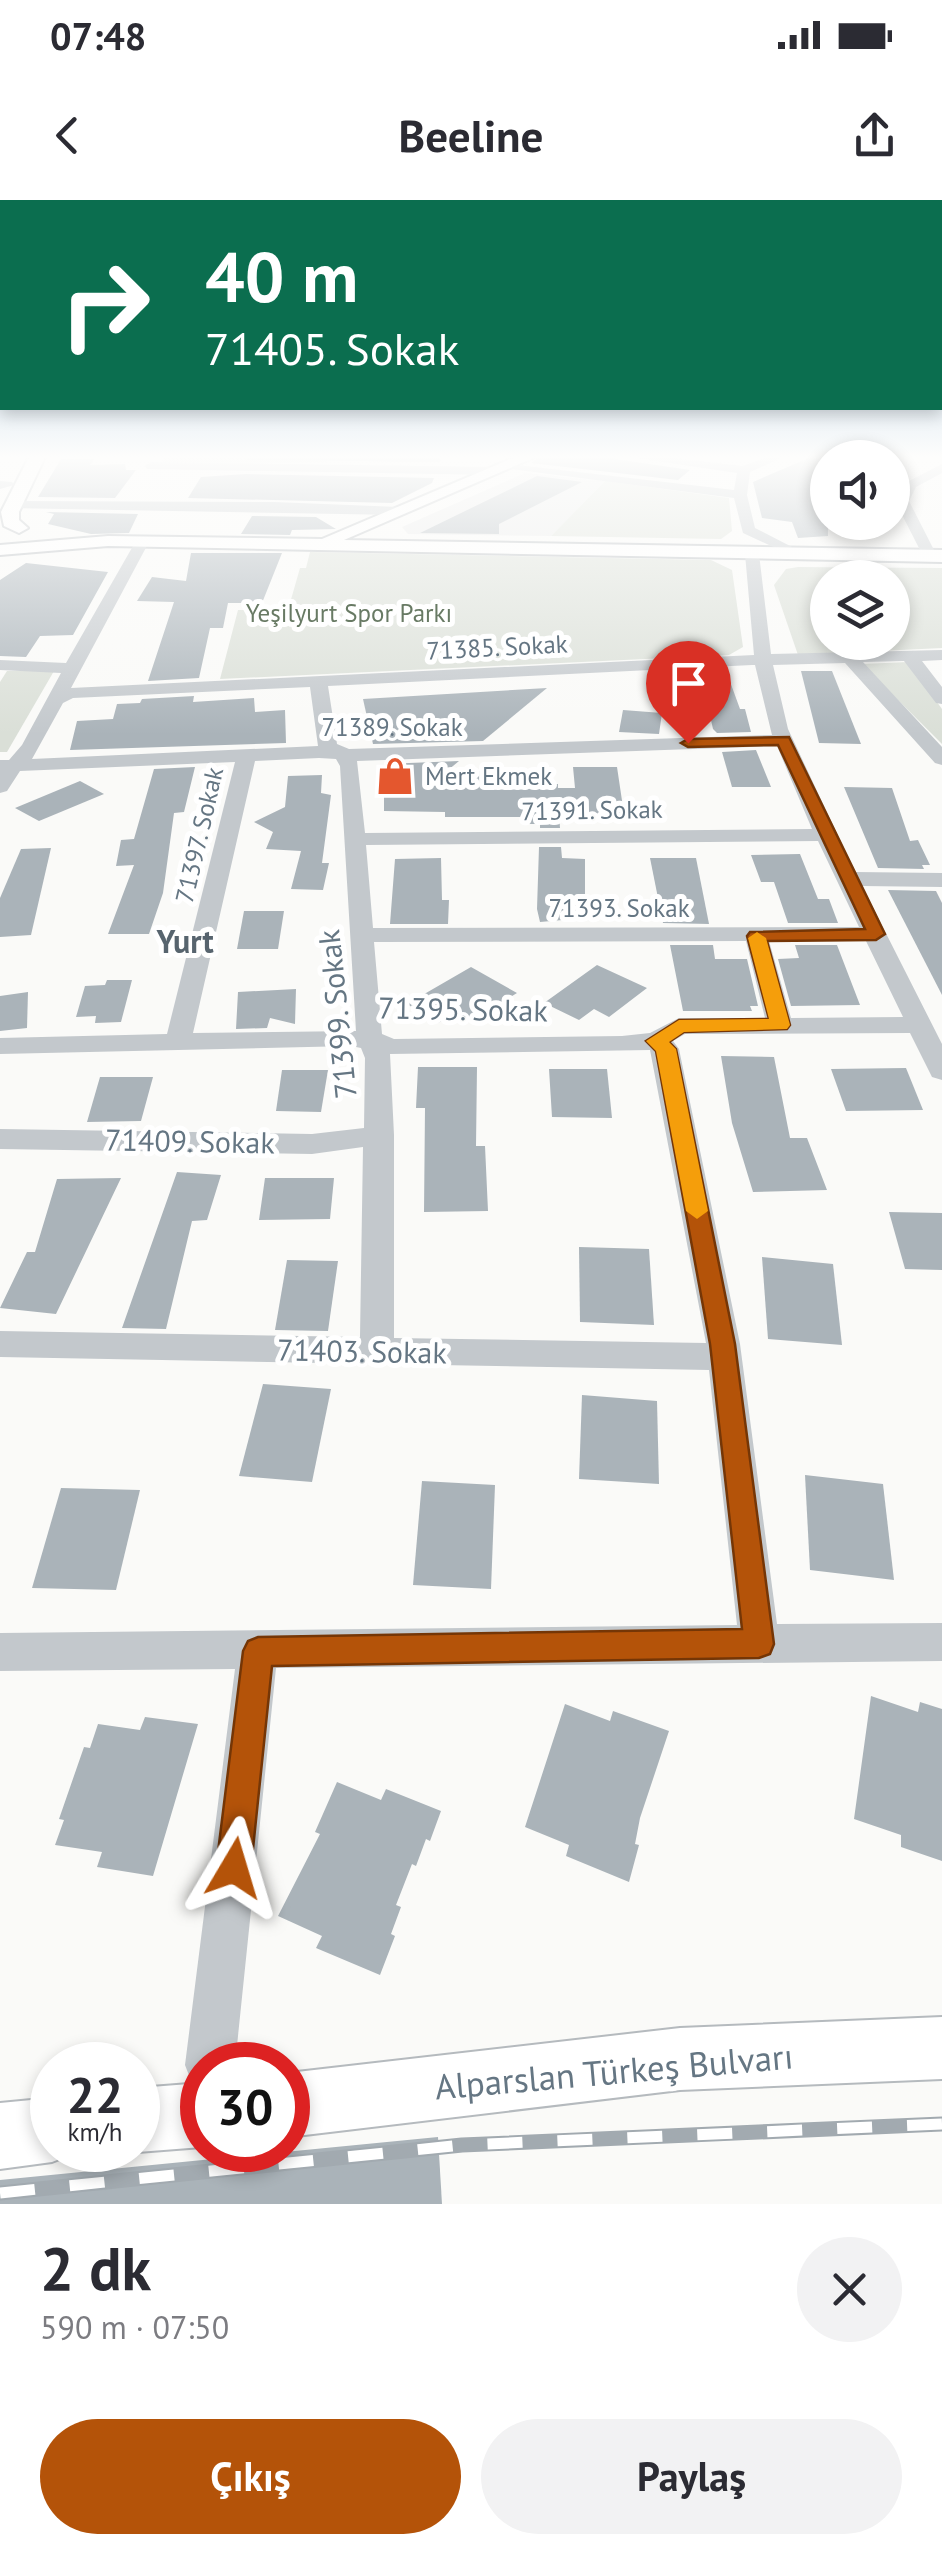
<!DOCTYPE html>
<html lang="tr">
<meta charset="utf-8">
<style>
:root{--surface:#fff;--page:#f2f2f3;--text:#2b2b33;--muted:#7c7c81;--accent:#b45309}
body{margin:0;font-family:"PT Sans",sans-serif;background:var(--page);color:var(--text);height:100vh;display:flex;flex-direction:column;font-size:38px;white-space:nowrap}
*{box-sizing:border-box;margin:0}
p{font-size:32px;color:var(--muted)}
.icon{flex:none;width:55px;height:55px;fill:none;stroke:currentColor;stroke-width:2;stroke-linecap:round;stroke-linejoin:round}
.map{position:relative;height:2004px;overflow:hidden}
.side{display:flex;flex-direction:column;background:var(--surface);flex:1}
.side>*{flex:none}
.top-card{position:absolute;left:0px;top:0px;width:942px;height:210px;box-shadow:0 5px 15px #0003;background:#0b6e4f;color:#fff;overflow:hidden}
.controls{position:absolute;left:810px;top:240px;display:grid;gap:20px}
.controls a{display:grid;place-items:center;width:100px;height:100px;border-radius:50%;background:var(--surface);box-shadow:0 5px 15px #0003;font-size:50px}
.speed{position:absolute;left:30px;top:1842px;display:flex;gap:20px;font-size:50px;font-weight:700;text-align:center}
.speed>*{display:grid;place-content:center;width:130px;height:130px;border-radius:50%;background:var(--surface);box-shadow:0 5px 15px #0003;line-height:1}
.speed small{font-size:25px;font-weight:400}
.speed .limit{border:15px solid #d22;background:#fff;color:#111}
.pin{position:absolute;display:grid;place-items:center;width:85px;height:85px;color:#fff;margin:-102px -42px;border-radius:50% 50% 50% 0;rotate:-45deg;box-shadow:0 0 10px #0007}
.pin .icon{rotate:45deg}
.me{position:absolute;width:110px;margin:-55px;rotate:7deg;stroke-linejoin:round;filter:drop-shadow(0 0 8px #0008)}
.turn{display:flex;align-items:center;gap:35px;height:210px;padding:0 40px;font-size:45px}
.turn .icon{width:130px;height:130px;stroke-width:2.5}
.turn b{display:block;font-size:70px;line-height:85px}
.round{display:grid;place-items:center;flex:none;width:105px;height:105px;border-radius:52px;background:var(--page)}
.overview{display:flex;align-items:center;justify-content:space-between;height:170px;padding:0 40px}
h1{font-size:60px;font-weight:600;line-height:75px}
.action{display:flex;gap:20px;margin-top:auto;padding:20px 40px}
.action a{flex:1;height:115px;border-radius:60px;background:var(--accent);color:#fff;font-size:40px;font-weight:600;line-height:115px;text-align:center}
.action a+a{background:var(--page);color:var(--text)}
.status{display:flex;justify-content:space-between;align-items:center;height:70px;padding:0 50px;background:var(--surface);direction:ltr}
.status svg{height:28px;fill:currentColor}
header{display:flex;justify-content:space-between;align-items:center;height:130px;padding:0 40px;background:var(--surface);font-size:45px;font-weight:600}
.map>svg:first-child{display:block}
</style>
<div class="status"><b>07:48</b><svg viewBox="0 0 49 12"><path d="M0 12V9h3v3zM5 12V6h3v6zM10 12V3h3v9zM15 12V0h3v12zM26 1h20v11H26zM47 4h2v5h-2z"/></svg></div>
<header><svg class="icon" aria-label="back" viewBox="0 0 24 24"><path d="M15 5l-7 7 7 7"/></svg>Beeline<svg class="icon" aria-label="share" viewBox="0 0 24 24"><path d="M12 15V3M7 8l5-5 5 5M5 13v7h14v-7"/></svg></header>
<div class="map">
<svg width="942" height="2004" viewBox="0 0 942 2004">
<rect width="100%" height="100%" fill="#fafaf8"/>
<path fill="#e8e9e9" d="M525 273 605 281 551 336 408 334 402 327Z"/>
<g fill="#dadfd7" fill-rule="evenodd">
<path d="M163 255H267L332 262 162 263Z"/>
<path d="M605 281 729 298 732 331 721 339 551 336Z"/>
<path d="M310 352 711 360 732 370 743 447 729 455 220 479 238 410H288L300 368H306Z"/>
<path d="M798 367 942 368V448L798 455 774 385 786 369ZM828 378H892V442H828Z"/>
<path d="M908 462 942 509V544L862 464Z"/>
<path d="M7 471H54L7 552H0V482Z"/>
</g>
<g fill="#aab3b9">
<path d="M247 254H405L441 259 439 262 247 260Z"/>
<path d="M543 254H612L615 259 690 270 678 280 531 263Z"/>
<path d="M818 254H828V336L798 338 792 322 762 318 753 282Z"/>
<path d="M61 259H95L90 265 125 264 126 270H136L115 298 38 297Z"/>
<path d="M246 274 434 278 432 283 392 303 188 298 201 277Z"/>
<path d="M537 276 582 282 499 324V334L420 333Z"/>
<path d="M46 312 138 314 129 333 91 334 48 324 54 314Z"/>
<path d="M252 316 316 317 336 329 292 330 290 335 241 334Z"/>
<path d="M191 353H282L262 403H228L223 428H210L199 478 148 481 174 402 137 401 152 377 186 381Z"/>
<path d="M26 363 108 372 73 435 40 436 26 457 0 456V380Z"/>
<path d="M801 471H832L861 544 819 543Z"/>
<path d="M701 476H728L740 509H745L751 532 717 533 713 529Z"/>
<path d="M547 488 483 541 373 544 363 499Z"/>
<path d="M194 496 193 502 254 498 255 512 285 510 286 543 70 550 77 521 113 519 117 504 140 503 142 499Z"/>
<path d="M623 510 662 513 659 534 619 532Z"/>
<path d="M756 550 771 587H732L722 552Z"/>
<path d="M459 561 447 571H493V588H542V584H558V588H575L573 567H617L624 614H559L560 628H540V624H524V617H445V612L384 611V564Z"/>
<path d="M195 567 184 612 174 613 163 693 149 734H108L134 665 116 666 121 640 134 639 154 569Z"/>
<path d="M322 575 321 593 331 595 322 663H329L323 690 291 689 301 651 266 649 273 632 254 622 285 607 288 576Z"/>
<path d="M80 581 104 594 39 621 15 608Z"/>
<path d="M844 587 892 588 910 641 918 640 930 665H922L924 669 878 668Z"/>
<path d="M539 647H561L562 658 585 659V718L540 722 537 709Z"/>
<path d="M51 648 31 735 0 737V698L21 649Z"/>
<path d="M800 654 818 699H829L838 723H788L774 682H761L751 655Z"/>
<path d="M441 658 442 700H449L448 724H390L395 659Z"/>
<path d="M650 658H696L709 724 663 723Z"/>
<path d="M888 690 936 691 942 703V795Z"/>
<path d="M244 711H284L278 749H237Z"/>
<path d="M670 745H713L715 759H747L758 806H750L752 811H683Z"/>
<path d="M795 745H837L860 805 791 806 778 759 799 758Z"/>
<path d="M597 765 647 788 609 817 594 809 579 820 544 803Z"/>
<path d="M471 767 517 793 472 821 457 812 438 823 407 804Z"/>
<path d="M107 780H132L121 822 95 823 96 816 76 817 85 786 105 785Z"/>
<path d="M296 789 295 824 270 818 267 828 236 829 238 792Z"/>
<path d="M28 792 27 828 0 831V796Z"/>
<path d="M721 856 774 857 790 938H807L827 990 753 992 732 923Z"/>
<path d="M418 867H477L476 946H485L488 1011 424 1012 425 908H416Z"/>
<path d="M906 868 923 910 846 911 831 869Z"/>
<path d="M549 869H607L612 918 552 917Z"/>
<path d="M282 870H328L321 912 276 911Z"/>
<path d="M100 877H153L141 921 87 922Z"/>
<path d="M177 972 221 975 207 1020 192 1021 166 1129 122 1128Z"/>
<path d="M121 978 56 1114 0 1108 27 1052H35L57 979Z"/>
<path d="M265 978H334L330 1019 259 1020Z"/>
<path d="M889 1012 942 1013V1070L905 1069Z"/>
<path d="M579 1047 649 1049 654 1125 580 1122Z"/>
<path d="M762 1057 833 1064 842 1145 768 1139Z"/>
<path d="M287 1060 338 1061 328 1131 275 1130Z"/>
<path d="M263 1184 331 1189 312 1282 239 1276Z"/>
<path d="M582 1195 657 1201 659 1284 579 1279Z"/>
<path d="M805 1275 883 1284 894 1380 810 1370Z"/>
<path d="M422 1281 495 1285 491 1389 413 1385Z"/>
<path d="M61 1288 140 1290 116 1390 32 1388Z"/>
<path d="M871 1496 918 1512 920 1502 942 1509V1661L901 1647V1635L854 1619Z"/>
<path d="M565 1504 610 1521 613 1511 669 1531 640 1618 635 1644 639 1645 629 1682 566 1656 569 1645 525 1627Z"/>
<path d="M145 1517 198 1524 153 1676 97 1667 102 1652 55 1645 64 1620 59 1619 84 1547 90 1548 98 1524 140 1530Z"/>
<path d="M337 1582 381 1600 386 1589 441 1611 430 1641 426 1639 416 1666 412 1664 396 1705 401 1707 391 1734 395 1736 380 1775 316 1748 322 1736 278 1716 320 1634 315 1632Z"/>
<path d="M438 1937 442 2004H0V1980Z"/>
</g>
<g fill="none" stroke-linecap="round" stroke-linejoin="round">
<g stroke="#b5babe" stroke-width="4">
<g id="major">
<path d="M30 255H46L19 312V320L28 328 19 333 4 326 1 312Z"/>
<path d="M520 255H540L344 340 942 350V362L108 346 0 355V345L108 336 322 339Z"/>
<path d="M942 1817V1879L680 1890 288 1937V1873L680 1828Z"/>
<path d="M202 1883V1947L138 1952 132 1950H138V1888Z"/>
<path d="M52 1898V1950H76L75 1953 52 1962 0 1969V1903Z"/>
</g>
</g>
<g fill="#c3c8cc" fill-rule="evenodd">
<path d="M616 255H648L743 266 772 255H788L750 272 747 295 755 328 792 347 780 350 743 333 734 298 511 269 517 265 734 290 737 273Z"/>
<path d="M151 262 494 267 500 271 494 275 147 269 145 266Z"/>
<path d="M942 264V273L916 287 909 301 934 350 927 354 920 350 895 301 907 282Z"/>
<path d="M0 281 12 282 14 285 0 289Z"/>
<path d="M12 301 274 302 399 307 406 311 399 315 7 308V302Z"/>
<path d="M142 338 149 342 71 488 754 455 745 354 752 350 759 354 771 454 942 450V460L922 461 942 487V504L936 503 904 461 863 462 942 547V565L935 563 845 463 773 465 788 529 855 672 942 673V687L862 686 942 844V880L932 877 910 833 685 834 673 841 679 849 740 1144 777 1424 942 1423V1461L276 1468 235 1865H202V1887L192 1883 185 1865 235 1469 0 1471V1433L737 1425 709 1170 0 1157V1131L360 1137 363 947 312 954 0 949V929L312 934 364 928 365 858 361 848 351 846 0 854V838L167 834 235 562 20 571 7 591 0 593V560H9L22 545 61 473 0 470V460L66 463 137 339ZM752 465H755L772 535 349 549 337 544 328 486ZM310 487 318 546 32 559 63 503 73 498ZM777 546 812 629 365 633 357 561ZM319 558 336 559 340 566 356 831 193 833 255 561ZM818 641 859 727 373 728 366 645ZM746 741 765 818H679L650 833 622 836 394 839 382 834 374 742ZM769 741H866L903 817 791 818ZM650 850 706 1143 394 1138V935L390 854Z"/>
</g>
<use href="#major" fill="#fff" fill-rule="evenodd"/>
<g stroke="#a2aab0" stroke-width="15">
<path id="rail" d="M0 1993 462 1945 942 1924"/>
</g>
<use href="#rail" stroke="#fff" stroke-width="11" stroke-dasharray="35" stroke-linecap="butt"/>
</g>
<linearGradient id="sky" x2="0" y2="1"><stop stop-color="#96bcdc"/><stop offset="0.48" stop-color="#fdfdfc"/><stop offset="1" stop-color="#fdfdfc" stop-opacity="0"/></linearGradient>
<rect width="942" height="535" fill="url(#sky)"/>
<path fill="#b45309" stroke="#753606" stroke-width="2.5" d="M789 537 885 734 876 740 767 741 790 825 787 829 684 832 669 842 676 849 735 1144 774 1444 770 1454 759 1458 272 1466 251 1668 246 1680 234 1685 221 1680 216 1668 243 1451 248 1441 258 1437 742 1429 710 1144 656 851 646 841 679 820 769 819 747 736 750 732 865 729 778 545 688 547 681 543 688 539Z"/>
<path fill="#f59e0b" d="M757 732 766 738 790 825 787 829 684 832 669 842 676 849 708 1011 697 1019 686 1011 656 851 646 841 679 820 769 819 748 738Z"/>
<defs>
<g id="shop-bare" transform="scale(3)"><path d="M-5-2.5h2.3a2.7 3.5 0 0 1 5.4 0H5L5.5 6h-11ZM-1.5-2.5h3a1.5 2.3 0 0 0-3 0Z" fill="#e4572e" stroke="#fff" stroke-width="2.5" paint-order="stroke"/></g>
</defs>
<g fill-rule="evenodd">
<use href="#shop-bare" x="395" y="576"/>
</g>
<g text-anchor="middle" stroke-width="10" stroke-linejoin="round" paint-order="stroke">
<g font-size="25" fill="#687a64" stroke="#fff">
<text x="349" y="422">Yeşilyurt Spor Parkı</text>
</g>
<g font-size="25" fill="#657683" stroke="#fff">
<text transform="translate(497 447) rotate(-3)" y="9">71385. Sokak</text>
<text x="392" y="536">71389. Sokak</text>
<text transform="translate(592 610) rotate(-1)" y="9">71391. Sokak</text>
<text transform="translate(199 635) rotate(-77)" y="9">71397. Sokak</text>
<text x="619" y="717">71393. Sokak</text>
</g>
<g font-size="25" fill="#657683" stroke="#fff" text-anchor="start">
<text x="425" y="585">Mert Ekmek</text>
</g>
<g font-size="30" fill="#657683" stroke="#fff">
<text transform="translate(463 810) rotate(1)" y="10">71395. Sokak</text>
<text transform="translate(338 814) rotate(-96)" y="10">71399. Sokak</text>
<text transform="translate(190 942) rotate(1)" y="10">71409. Sokak</text>
<text transform="translate(362 1152) rotate(1)" y="10">71403. Sokak</text>
</g>
<g font-size="32" font-weight="bold" fill="#57646e" stroke="#fff">
<text x="185" y="753">Yurt</text>
</g>
<g font-size="35" fill="#657683" stroke="#fff">
<text transform="translate(614 1872) rotate(-5)" y="12">Alparslan Türkeş Bulvarı</text>
</g>
</g>
</svg>
<div class="controls">
<a><svg class="icon" aria-label="sound" viewBox="0 0 24 24"><path d="M4 9h4l5-4v14l-5-4H4zM17 9q2 3 0 6"/></svg></a>
<a><svg class="icon" aria-label="layers" viewBox="0 0 24 24"><path d="M12 4l9 5-9 5-9-5zM3 14l9 5 9-5"/></svg></a>
</div>
<div class="speed"><div>22<small>km/h</small></div><div class="limit">30</div></div>
<div class="pin" style="left:688px;top:543px;background:#d93025"><svg class="icon" aria-label="arrive" viewBox="0 0 24 24"><path d="M6 21V4h12l-3 4 3 4H6"/></svg></div>
<svg class="me" style="left:234px;top:1668px" viewBox="-20 -20 40 40"><path d="M0-17L14 15 0 8-14 15z" fill="#b45309" stroke="#fff" stroke-width="4"/></svg>
<div class="top-card">
<div class="turn"><svg class="icon" aria-label="right" viewBox="0 0 24 24"><path d="M7 20v-9h11M14 6l5 5-5 5"/></svg><div><b>40 m</b>71405. Sokak</div></div>
</div>
</div>
<section class="side">
<div class="overview"><div><h1>2 dk</h1><p>590 m · 07:50</p></div><a class="round"><svg class="icon" aria-label="close" viewBox="0 0 24 24"><path d="M6 6l12 12M18 6L6 18"/></svg></a></div>
<div class="action"><a>Çıkış</a><a>Paylaş</a></div>
</section>
